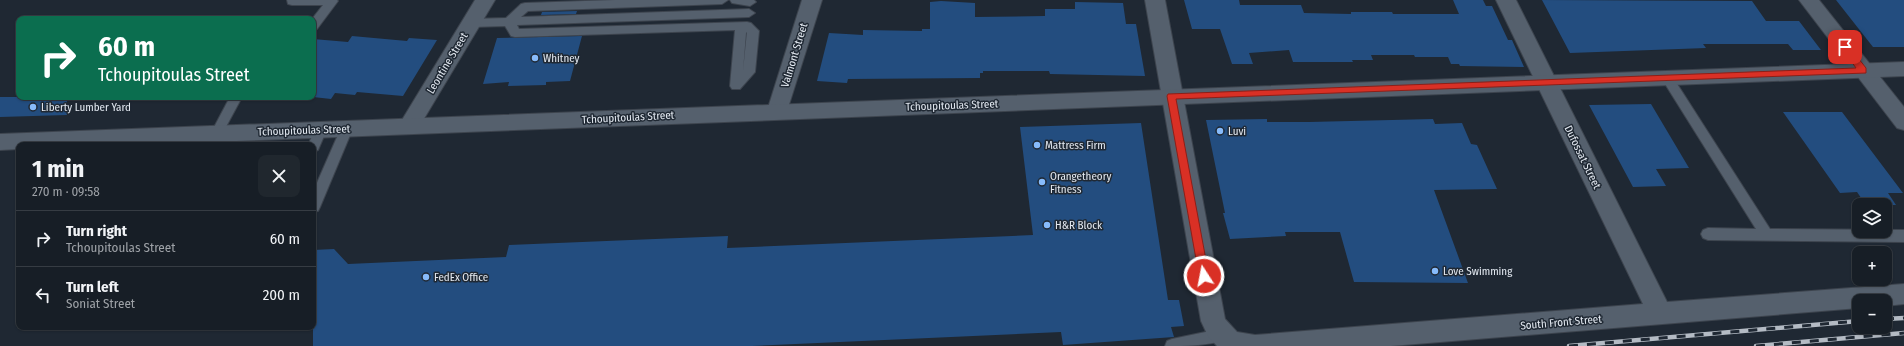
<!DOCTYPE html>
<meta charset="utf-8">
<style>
:root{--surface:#171e26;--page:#20272e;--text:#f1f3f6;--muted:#9ea2a7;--line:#363c43}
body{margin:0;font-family:"Fira Sans Condensed",sans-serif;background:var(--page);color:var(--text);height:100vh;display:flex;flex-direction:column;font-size:15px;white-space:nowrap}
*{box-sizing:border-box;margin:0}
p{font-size:13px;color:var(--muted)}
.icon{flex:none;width:22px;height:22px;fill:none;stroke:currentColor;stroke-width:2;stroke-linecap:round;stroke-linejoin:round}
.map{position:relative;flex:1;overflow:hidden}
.drawer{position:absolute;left:16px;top:142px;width:300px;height:188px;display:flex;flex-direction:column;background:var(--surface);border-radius:8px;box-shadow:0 1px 3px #0004,0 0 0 1px var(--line)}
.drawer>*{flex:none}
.top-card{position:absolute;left:16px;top:16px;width:300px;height:84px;border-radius:8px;box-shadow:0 1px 3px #0004,0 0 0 1px var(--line);background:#0b6e4f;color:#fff;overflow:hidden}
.fabs{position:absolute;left:1852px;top:198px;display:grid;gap:8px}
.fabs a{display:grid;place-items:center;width:40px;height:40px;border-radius:8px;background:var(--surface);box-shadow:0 1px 3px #0004,0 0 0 1px var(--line);font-size:20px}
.pin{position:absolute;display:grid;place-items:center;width:34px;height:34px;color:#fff;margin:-17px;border-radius:8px;box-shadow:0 2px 6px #0006}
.me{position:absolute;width:44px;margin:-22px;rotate:349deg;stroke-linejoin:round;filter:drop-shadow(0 0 3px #0008)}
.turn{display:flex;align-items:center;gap:14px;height:84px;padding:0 16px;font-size:18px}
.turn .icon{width:52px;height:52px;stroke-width:2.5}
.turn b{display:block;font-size:28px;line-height:34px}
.round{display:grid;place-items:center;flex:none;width:42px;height:42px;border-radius:8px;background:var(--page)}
.headline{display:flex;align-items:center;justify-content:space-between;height:68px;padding:0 16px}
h1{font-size:24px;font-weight:700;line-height:30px}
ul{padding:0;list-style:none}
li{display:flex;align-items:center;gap:12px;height:56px;padding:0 16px;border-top:1px solid var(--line)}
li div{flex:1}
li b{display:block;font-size:15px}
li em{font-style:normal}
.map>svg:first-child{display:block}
</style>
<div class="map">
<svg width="1904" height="346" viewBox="0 0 1904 346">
<rect width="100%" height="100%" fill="#1f2833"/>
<g fill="#234d7f">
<path d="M1184 0H1239L1240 5H1301L1304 13 1351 14V12H1392L1393 14H1459L1453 0H1483L1486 6H1492L1508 40H1512L1524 67 1460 66 1459 64H1451L1448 57H1415L1414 55H1371L1373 60H1352L1353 62H1293L1289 50 1249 53 1253 64H1232L1220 29H1192Z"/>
<path d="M1542 0 1752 1 1766 21H1799L1821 50H1793L1788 44H1703L1706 48 1570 53Z"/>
<path d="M1836 0H1904V47H1873Z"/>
<path d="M941 1 975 3V17L1045 16V9H1075V2L1123 3 1126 24H1136L1145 76 1050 74 1049 71H983V73H980V78L848 79 847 83 817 81 829 33 863 35V30L922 31V29H930V2Z"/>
<path d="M577 11 576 14 541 15 542 12Z"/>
<path d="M352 36 407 41 409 38 437 40 403 96 357 92 355 95 335 93 331 99 313 97V39L348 42Z"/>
<path d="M582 36 570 81 546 82V85L508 86 509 82 483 84 497 38Z"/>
<path d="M0 97H67V115L0 117Z"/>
<path d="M1651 104 1689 168 1656 169 1666 186 1633 187 1589 105Z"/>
<path d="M1783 112H1842L1903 193H1888L1896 205H1866L1857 192 1840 193Z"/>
<path d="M1267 119V122H1309L1433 119 1435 124 1462 123 1471 144 1477 145 1497 189 1434 190 1468 283 1354 282 1340 232H1285L1286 236 1230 239 1223 213H1225L1206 120Z"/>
<path d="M1141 123 1168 300H1179L1184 326 1171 327 1174 337 1063 345 1061 332 752 346H313V250L334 249 348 264 506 257 509 245 728 236 727 248 1033 235 1020 127Z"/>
</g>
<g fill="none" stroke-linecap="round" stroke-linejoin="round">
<g stroke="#3d444e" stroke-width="2">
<g id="lane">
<path d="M287 0H337L338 1 317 29 313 30 312 19 323 5H292L288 4Z"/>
<path d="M615 0H728L722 4 528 11 521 17 749 9 755 13 749 17 517 25 519 29 747 22 751 23 759 31 755 72 740 89H732L730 86 735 30 515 37 511 36 505 26 471 27 467 26 465 23 467 20 471 19 506 18 521 4 525 3ZM747 32 743 71 746 33Z"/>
<path d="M730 0H754L756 2 750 6 732 3Z"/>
<path d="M1668 75 1672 76 1770 229 1904 230V242L1708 240 1703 238 1701 234 1703 230 1708 228 1756 229 1662 79 1664 76Z"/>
<path d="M230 97H242L221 136 217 138 213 136 211 133Z"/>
<path d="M347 123 351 125 353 128 320 207 318 211 313 212V192L341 128 343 125Z"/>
<path d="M321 124 325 126 327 129 318 150 313 152V145H308L317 126Z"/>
<path d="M1220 329 1225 330 1227 335 1225 340C1205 346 1186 346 1165 346L1167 341 1172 339Z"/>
</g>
</g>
<g stroke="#3d444e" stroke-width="2">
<g id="street">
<path d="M475 0H495L416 132 409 134 402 132 398 126 402 120Z"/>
<path d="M802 0H822L787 111 784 116 777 119 770 116 767 111Z"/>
<path d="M1145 0H1165L1225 319 1237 332 1255 335 1643 304 1496 0H1516L1667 302 1904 284V304L1885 306V301H1859V308L1391 346H1217L1208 336 1201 321Z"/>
<path d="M1799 0H1819L1904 107V130L1897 128Z"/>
</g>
</g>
<g stroke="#3d444e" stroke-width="2">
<path id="secondary" d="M1904 62V76L132 145H19V149L0 150V134Z"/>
</g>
<use href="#lane" fill="#55606d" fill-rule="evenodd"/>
<use href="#street" fill="#55606d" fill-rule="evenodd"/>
<use href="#secondary" fill="#55606d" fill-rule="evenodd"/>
<g stroke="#b4bbc4" stroke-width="4.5">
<g id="rail">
<path d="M1885 319 1904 318"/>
<path d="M1569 346 1859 321"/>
<path d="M1756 346 1904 333"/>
</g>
</g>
<use href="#rail" stroke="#1f2833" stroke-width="3" stroke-dasharray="9" stroke-linecap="butt"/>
</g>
<path fill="#d93025" stroke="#8d1f18" d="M1845 44 1848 45 1866 68V73L1176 99 1209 276 1204 280 1199 276 1167 96 1168 94 1856 68 1841 47Z"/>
<g fill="#87bbfb" stroke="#1f2833" stroke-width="1.5">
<circle cx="535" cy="58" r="4"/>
<circle cx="33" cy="107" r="4"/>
<circle cx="1220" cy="131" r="4"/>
<circle cx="1037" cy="145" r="4"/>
<circle cx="1042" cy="182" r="4"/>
<circle cx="1047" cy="225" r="4"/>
<circle cx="1435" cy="271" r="4"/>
<circle cx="426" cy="277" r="4"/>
</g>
<g text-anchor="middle" stroke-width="3" stroke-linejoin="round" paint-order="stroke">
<g font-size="11" fill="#e3e9f1" stroke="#1f2833">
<text transform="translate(794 55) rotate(-73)" y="4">Valmont Street</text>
<text transform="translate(447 63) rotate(-59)" y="4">Leontine Street</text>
<text transform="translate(952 105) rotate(-2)" y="4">Tchoupitoulas Street</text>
<text transform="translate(628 117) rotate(-3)" y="4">Tchoupitoulas Street</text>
<text transform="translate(304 130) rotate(-2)" y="4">Tchoupitoulas Street</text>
<text transform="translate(1583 157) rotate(64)" y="4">Dufossat Street</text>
<text transform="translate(1561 322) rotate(-5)" y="4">South Front Street</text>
</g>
<g font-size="11" fill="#e3e9f1" stroke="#1f2833" text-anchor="start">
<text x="543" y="62">Whitney</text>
<text x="41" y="111">Liberty Lumber Yard</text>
<text x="1228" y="135">Luvi</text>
<text x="1045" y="149">Mattress Firm</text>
<text x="1050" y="180">Orangetheory<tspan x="1050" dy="13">Fitness</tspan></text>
<text x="1055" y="229">H&amp;R Block</text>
<text x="1443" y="275">Love Swimming</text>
<text x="434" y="281">FedEx Office</text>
</g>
</g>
</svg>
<div class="fabs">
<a><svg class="icon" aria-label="layers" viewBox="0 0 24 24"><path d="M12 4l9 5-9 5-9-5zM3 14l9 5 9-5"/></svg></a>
<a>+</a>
<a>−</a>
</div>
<div class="pin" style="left:1845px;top:47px;background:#d93025"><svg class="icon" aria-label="arrive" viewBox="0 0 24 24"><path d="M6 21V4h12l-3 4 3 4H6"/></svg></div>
<svg class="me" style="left:1204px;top:276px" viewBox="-20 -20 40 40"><circle r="17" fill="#d93025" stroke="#fff" stroke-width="3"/><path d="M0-11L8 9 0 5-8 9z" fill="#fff"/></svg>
<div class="top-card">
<div class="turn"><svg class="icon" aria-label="right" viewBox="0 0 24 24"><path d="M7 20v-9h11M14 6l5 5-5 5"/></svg><div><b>60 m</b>Tchoupitoulas Street</div></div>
</div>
<section class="drawer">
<div class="headline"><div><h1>1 min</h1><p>270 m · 09:58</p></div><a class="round"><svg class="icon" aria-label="close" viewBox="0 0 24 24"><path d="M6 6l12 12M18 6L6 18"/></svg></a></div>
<ul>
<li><svg class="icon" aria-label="right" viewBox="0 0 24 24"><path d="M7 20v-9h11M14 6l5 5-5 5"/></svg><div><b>Turn right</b><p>Tchoupitoulas Street</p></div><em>60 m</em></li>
<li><svg class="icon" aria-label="left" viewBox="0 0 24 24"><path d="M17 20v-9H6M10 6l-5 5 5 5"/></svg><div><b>Turn left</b><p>Soniat Street</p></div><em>200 m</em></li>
</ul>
</section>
</div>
